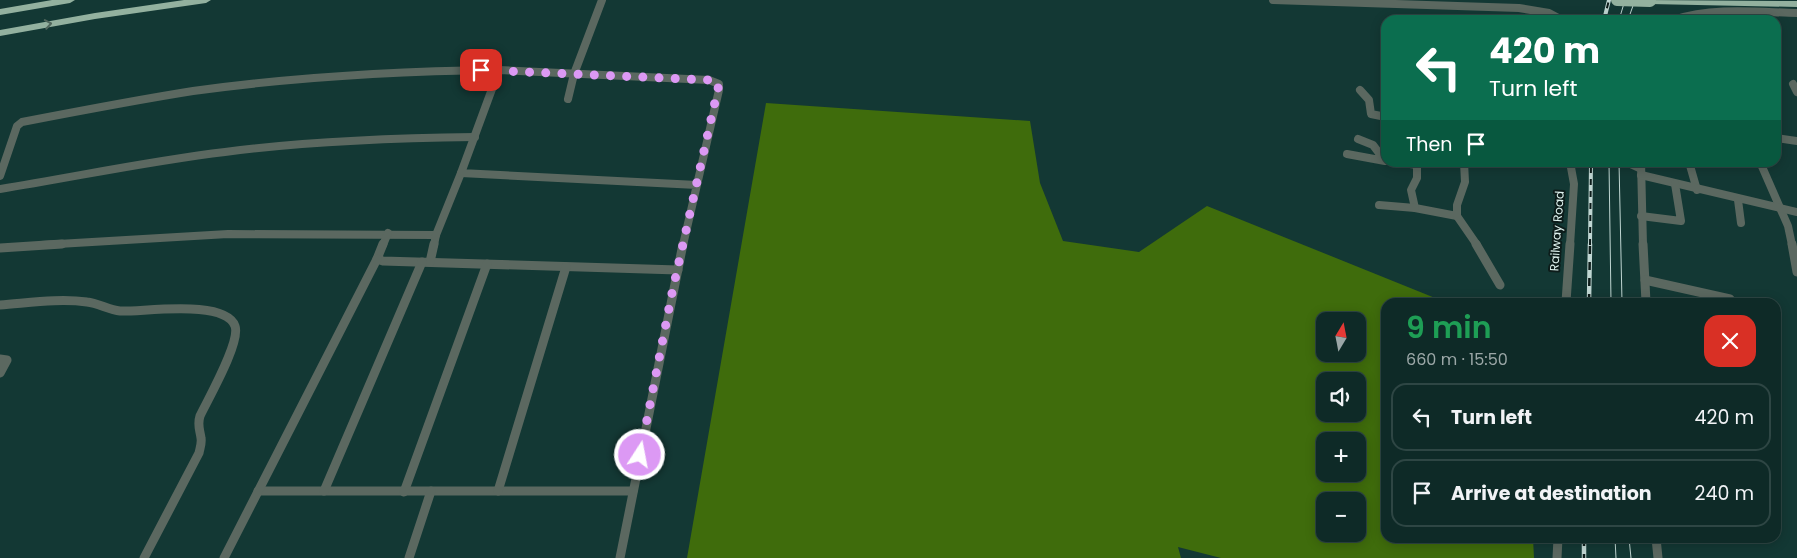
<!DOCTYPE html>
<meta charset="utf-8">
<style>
:root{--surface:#0e2a27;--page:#1c3633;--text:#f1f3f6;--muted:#9ba7a7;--line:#2e4644}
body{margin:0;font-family:Poppins,sans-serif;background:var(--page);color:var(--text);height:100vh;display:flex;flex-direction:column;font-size:19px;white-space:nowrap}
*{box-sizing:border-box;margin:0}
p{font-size:16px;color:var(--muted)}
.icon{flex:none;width:28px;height:28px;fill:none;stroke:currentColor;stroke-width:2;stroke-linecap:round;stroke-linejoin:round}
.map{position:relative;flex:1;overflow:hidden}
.drawer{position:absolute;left:1381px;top:298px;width:400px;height:245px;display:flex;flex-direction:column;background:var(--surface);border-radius:15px;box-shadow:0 2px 12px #0003,0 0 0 1px var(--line)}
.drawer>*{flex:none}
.guide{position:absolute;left:1381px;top:15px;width:400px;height:152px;border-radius:15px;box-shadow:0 2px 12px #0003,0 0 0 1px var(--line);background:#0b6e4f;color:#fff;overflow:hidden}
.needle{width:32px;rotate:10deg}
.tools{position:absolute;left:1316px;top:312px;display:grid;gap:10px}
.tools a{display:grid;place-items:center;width:50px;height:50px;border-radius:10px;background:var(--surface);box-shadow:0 2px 12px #0003,0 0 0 1px var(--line);font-size:25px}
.pin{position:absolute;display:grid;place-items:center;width:42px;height:42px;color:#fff;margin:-21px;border-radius:10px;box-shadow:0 2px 8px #0006}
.me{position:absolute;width:55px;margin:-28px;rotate:11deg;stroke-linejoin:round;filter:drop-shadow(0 0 4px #0008)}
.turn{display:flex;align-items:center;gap:18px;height:105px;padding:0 25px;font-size:22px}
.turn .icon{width:65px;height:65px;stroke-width:2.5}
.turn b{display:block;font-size:35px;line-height:42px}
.then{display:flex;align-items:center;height:48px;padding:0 25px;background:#0003;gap:10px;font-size:19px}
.round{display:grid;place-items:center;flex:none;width:52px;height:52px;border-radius:15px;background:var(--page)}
.overview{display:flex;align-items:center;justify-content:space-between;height:85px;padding:0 25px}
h1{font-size:30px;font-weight:600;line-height:38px;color:#1e9e55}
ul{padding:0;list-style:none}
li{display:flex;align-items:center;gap:15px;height:68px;margin:0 10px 8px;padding:0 15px;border:2px solid var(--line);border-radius:15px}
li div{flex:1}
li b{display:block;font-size:19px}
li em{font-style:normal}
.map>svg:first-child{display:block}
</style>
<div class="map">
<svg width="1797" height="558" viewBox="0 0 1797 558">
<rect width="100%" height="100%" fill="#133834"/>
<path fill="#3f6c0c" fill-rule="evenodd" d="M766 103 1030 121 1040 183 1063 241 1139 252 1207 206 1445 302H1386V538H1533L1534 558H1221L1178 547 1181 558H687ZM1325 321H1358V354H1325ZM1325 381H1358V414H1325ZM1325 441H1358V474H1325ZM1325 501H1358V534H1325Z"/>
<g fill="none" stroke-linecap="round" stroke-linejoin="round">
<g stroke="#5b6860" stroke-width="8">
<path d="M1273 0 1519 8 1549 13 1562 20"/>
<path d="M1673 20C1714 7 1755 12 1797 13"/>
<path d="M1793 84 1797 92"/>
<path d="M1360 90 1369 100 1371 114 1386 117"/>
<path d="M568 99 574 74 602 0"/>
<path d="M1776 138 1797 141"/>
<path d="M1347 154 1385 161 1373 145 1358 139"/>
<path d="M1396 162 1417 165"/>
<path d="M1417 162V178L1411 190 1415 208 1457 216"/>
<path d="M1464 162 1465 182 1457 205V216L1477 245"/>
<path d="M1626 162 1641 169"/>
<path d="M1641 162 1643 245"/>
<path d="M1689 162 1697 190"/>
<path d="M1760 162 1788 226 1792 245"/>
<path d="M1641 175 1797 212"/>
<path d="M0 176 17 126 22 122C79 111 136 100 193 91 295 77 397 71 499 70"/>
<path d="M0 189C75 177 149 161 225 152 308 141 391 138 475 137"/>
<path d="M1738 200 1741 223"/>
<path d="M1379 205 1415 208"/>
<path d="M1641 216 1681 221 1675 184"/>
<path d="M41 245 228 234 436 235"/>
<path d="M383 245 388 233"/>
<path d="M434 245 436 235 461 173"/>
<path d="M683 245 719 90V84L709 80 499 70 461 173 697 185"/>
<path d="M1570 245 1574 184 1570 162"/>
</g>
<g stroke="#5b6860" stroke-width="9">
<path d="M383 244 377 259 383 261 678 270"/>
<path d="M1476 244 1500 285"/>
<path d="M1643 244 1646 302"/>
<path d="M1792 244 1797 272"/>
<path d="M0 248 62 244"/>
<path d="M430 262 434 244"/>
<path d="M1645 280 1730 299"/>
<path d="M1566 302 1570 244"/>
<path d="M0 305C28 303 59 298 87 302 98 303 109 310 120 311 144 312 225 299 235 326 241 342 208 399 200 416 197 425 200 430 201 438 202 443 200 448 199 453L144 558"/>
<path d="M0 359 7 360 0 373"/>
<path d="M258 491H633"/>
<path d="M324 491 422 262"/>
<path d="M498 491 566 267"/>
<path d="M404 492 487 264"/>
<path d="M1656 538 1658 558"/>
<path d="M224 558 377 259"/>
<path d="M409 558 431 491"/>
<path d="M620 558 683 244"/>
<path d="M1557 558 1558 538"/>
</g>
<g fill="#93b19f" fill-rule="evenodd">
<path d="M52 0H75L70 3 0 15V9Z"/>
<path d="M184 0H211L206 3 95 19 0 36V30L95 13Z"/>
<path d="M1645 0 1797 1V7L1650 4 1646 3Z"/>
</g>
<g stroke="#c0d6d2" stroke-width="1">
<path d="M1619 20 1625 0"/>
<path d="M1628 20 1635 0"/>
<path d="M1609 162 1611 302"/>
<path d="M1619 162 1622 302"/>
<path d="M1615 538 1616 558"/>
<path d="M1629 538 1631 558"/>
</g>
<g stroke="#c0d6d2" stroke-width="4">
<g id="rail-far1">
<path d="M1604 20 1609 0"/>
<path d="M1590 245 1591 162"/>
</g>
</g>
<g stroke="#c0d6d2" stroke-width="4.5">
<g id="rail">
<path d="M1589 302 1590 244"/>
<path d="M1584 538V558"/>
</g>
</g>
<use href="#rail-far1" stroke="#0d1c1a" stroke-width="2" stroke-dasharray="6" stroke-linecap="butt"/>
<use href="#rail" stroke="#0d1c1a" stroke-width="2.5" stroke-dasharray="8" stroke-linecap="butt"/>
<path stroke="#93b19f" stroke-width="12" d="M1617 0 1650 1"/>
</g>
<defs><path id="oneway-chevron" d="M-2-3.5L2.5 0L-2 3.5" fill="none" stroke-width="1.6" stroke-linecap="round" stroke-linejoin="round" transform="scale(1.25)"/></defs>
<use stroke="#50665c" href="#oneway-chevron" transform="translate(48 24) rotate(-10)"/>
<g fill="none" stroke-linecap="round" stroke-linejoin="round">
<path stroke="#dc99f4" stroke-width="9" stroke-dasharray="0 16.2" d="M481 70 709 80 719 84 672 293 640 455"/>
</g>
<g text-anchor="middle" stroke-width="4" stroke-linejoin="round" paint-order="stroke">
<g font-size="12" fill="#e0f4f0" stroke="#0d1c1a">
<text transform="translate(1557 231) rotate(-86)" y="4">Railway Road</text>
</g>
</g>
</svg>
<div class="tools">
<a><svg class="needle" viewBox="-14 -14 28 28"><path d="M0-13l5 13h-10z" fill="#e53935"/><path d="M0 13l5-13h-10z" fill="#9ba7a7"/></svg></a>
<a><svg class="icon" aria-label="sound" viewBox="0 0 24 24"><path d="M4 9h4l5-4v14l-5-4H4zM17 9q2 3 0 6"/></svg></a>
<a>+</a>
<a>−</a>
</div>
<div class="pin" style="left:481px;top:70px;background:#d93025"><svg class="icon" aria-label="arrive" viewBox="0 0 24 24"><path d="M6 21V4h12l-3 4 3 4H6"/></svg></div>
<svg class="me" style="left:640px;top:455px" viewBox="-20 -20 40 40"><circle r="17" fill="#dc99f4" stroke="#fff" stroke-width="3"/><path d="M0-11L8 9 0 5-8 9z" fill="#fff"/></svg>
<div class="guide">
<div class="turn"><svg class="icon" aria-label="left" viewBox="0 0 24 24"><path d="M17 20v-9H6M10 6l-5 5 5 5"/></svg><div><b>420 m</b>Turn left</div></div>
<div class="then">Then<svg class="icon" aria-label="arrive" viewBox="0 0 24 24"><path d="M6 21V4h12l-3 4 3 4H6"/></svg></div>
</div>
<section class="drawer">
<div class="overview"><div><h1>9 min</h1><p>660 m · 15:50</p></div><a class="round" style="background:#d93025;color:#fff"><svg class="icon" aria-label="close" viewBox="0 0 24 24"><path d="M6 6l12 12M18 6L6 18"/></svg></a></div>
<ul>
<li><svg class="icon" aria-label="left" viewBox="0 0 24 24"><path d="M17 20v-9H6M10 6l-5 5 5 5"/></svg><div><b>Turn left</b></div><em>420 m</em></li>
<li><svg class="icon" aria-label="arrive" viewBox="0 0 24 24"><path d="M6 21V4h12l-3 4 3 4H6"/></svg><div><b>Arrive at destination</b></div><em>240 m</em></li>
</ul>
</section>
</div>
